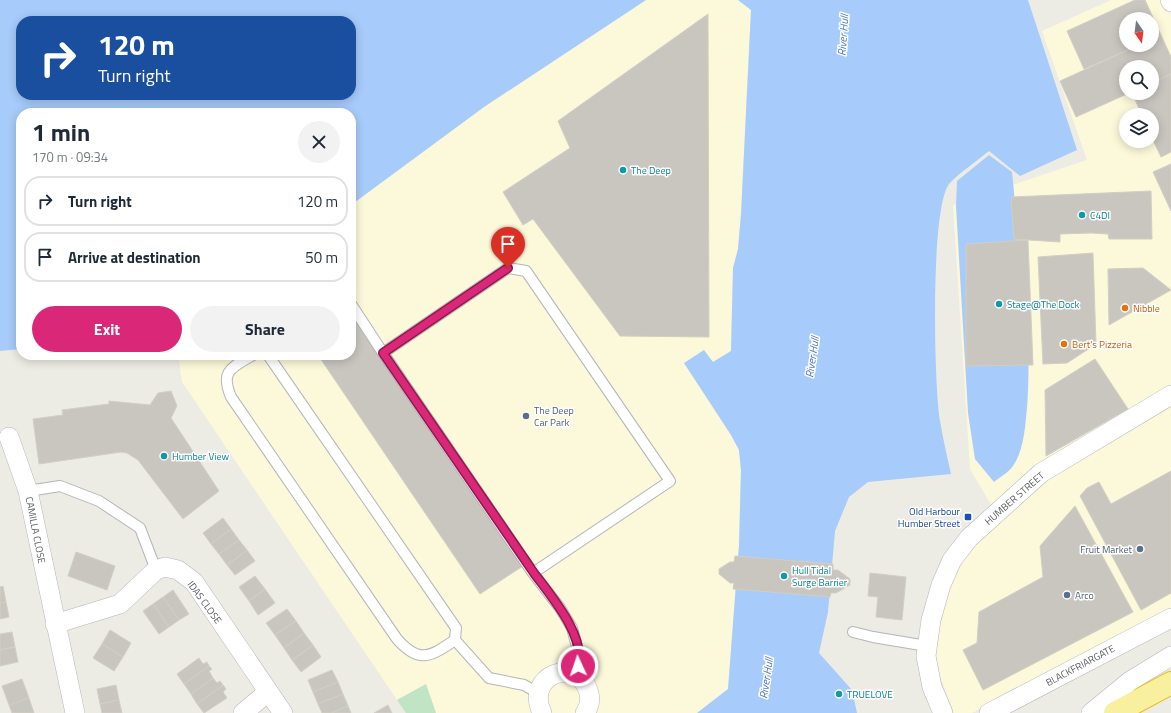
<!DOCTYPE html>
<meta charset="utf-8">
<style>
:root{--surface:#fff;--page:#f2f2f3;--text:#1f2937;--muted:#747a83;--line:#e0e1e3;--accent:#db2777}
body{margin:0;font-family:"Titillium Web",sans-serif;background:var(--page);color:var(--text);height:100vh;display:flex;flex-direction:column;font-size:15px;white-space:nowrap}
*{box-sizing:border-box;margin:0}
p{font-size:13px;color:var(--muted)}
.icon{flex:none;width:22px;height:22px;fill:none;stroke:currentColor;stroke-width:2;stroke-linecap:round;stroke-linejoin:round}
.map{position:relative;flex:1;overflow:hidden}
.drawer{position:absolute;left:16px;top:108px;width:340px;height:252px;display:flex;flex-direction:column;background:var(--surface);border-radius:16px;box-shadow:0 2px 10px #0003}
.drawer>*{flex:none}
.banner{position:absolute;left:16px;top:16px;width:340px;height:84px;border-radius:16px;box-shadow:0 2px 10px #0003;background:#1a4fa0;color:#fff;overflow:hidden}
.needle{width:26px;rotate:166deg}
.fabs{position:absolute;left:1119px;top:12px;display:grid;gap:8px}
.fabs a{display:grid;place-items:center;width:40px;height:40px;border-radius:50%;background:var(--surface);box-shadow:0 2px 10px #0003;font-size:20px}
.pin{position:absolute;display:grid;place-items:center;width:34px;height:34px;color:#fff;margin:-41px -17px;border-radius:50% 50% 50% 0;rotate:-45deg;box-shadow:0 0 4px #0007}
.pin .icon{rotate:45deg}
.me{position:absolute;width:44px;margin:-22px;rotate:357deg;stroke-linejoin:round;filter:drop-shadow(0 0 3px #0008)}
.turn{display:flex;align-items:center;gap:14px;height:84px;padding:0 16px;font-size:18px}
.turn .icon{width:52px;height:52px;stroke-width:2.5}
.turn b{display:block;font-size:28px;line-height:34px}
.round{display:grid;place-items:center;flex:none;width:42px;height:42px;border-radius:21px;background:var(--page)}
.overview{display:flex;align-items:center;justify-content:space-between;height:68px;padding:0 16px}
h1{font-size:24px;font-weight:700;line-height:30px}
.primary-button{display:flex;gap:8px;margin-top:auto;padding:8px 16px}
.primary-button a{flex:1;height:46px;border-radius:24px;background:var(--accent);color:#fff;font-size:16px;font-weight:700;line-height:46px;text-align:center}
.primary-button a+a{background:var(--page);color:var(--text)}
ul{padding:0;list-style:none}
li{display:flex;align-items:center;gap:12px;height:50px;margin:0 8px 6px;padding:0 8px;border:2px solid var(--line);border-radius:16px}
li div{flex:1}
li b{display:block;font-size:15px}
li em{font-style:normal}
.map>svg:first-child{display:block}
</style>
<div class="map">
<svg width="1171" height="713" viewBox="0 0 1171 713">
<rect width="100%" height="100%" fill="#edece4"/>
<g fill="#fcf8da" fill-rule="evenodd">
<path d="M646 0H738L751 10 741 214 738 249 733 268 731 351 713 362 684 363 731 435 739 450 741 470 739 545 728 689 697 713H436L426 684 397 700 182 382 178 355H351V205L484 107Z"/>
<path d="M1111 0H1165L1171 15V612L972 713H954L930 649 956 556 997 515 970 469 953 205 1087 160 1042 31ZM1126 19H1152V45H1126ZM1126 67H1152V93H1126ZM1126 115H1152V141H1126Z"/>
</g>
<path fill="#c1e4c5" d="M426 684 436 713H406L397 700Z"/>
<g fill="#a7cbfa" fill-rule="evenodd">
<path d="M0 0H646L484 107 351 205V113H21V349L0 351ZM21 21H351V95H21Z"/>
<path d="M738 0H1028L1077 150 1020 176 989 151C977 161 959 173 949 184 930 209 934 385 940 421 943 439 947 456 951 474L868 482 849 497 835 531 828 612 819 653 852 690 857 713H697L728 689 739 545 741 470 739 450 731 435 684 363 704 350 713 362 731 351 733 268 738 249 741 214 751 10Z"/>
<path d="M989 155 1012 172C1019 251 1033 329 1027 408 1025 427 1024 450 1013 466 1009 472 1000 477 994 482L975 459 968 413 956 206 957 181Z"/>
</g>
<g fill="#c9c6c0" stroke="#d2cfc2">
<path d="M1135 0H1145L1161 35 1152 39V19H1126V45H1139L1084 69 1067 31Z"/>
<path d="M708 14 709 337 620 336 533 219 523 225 503 192 570 148 558 121Z"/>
<path d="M1161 35 1171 57V74L1152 83V67H1126V93H1129L1076 117 1060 81 1139 45H1152V39Z"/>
<path d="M1171 74V152L1161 157 1152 138V115H1142L1132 93H1152V83Z"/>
<path d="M1171 164V211L1153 172Z"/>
<path d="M1151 191 1152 239H1109L1108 234 1091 233 1060 234V242L1014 239 1011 197Z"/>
<path d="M1028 240 1033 365 966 366V244Z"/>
<path d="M1093 253 1096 344 1067 363 1043 364 1038 257Z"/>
<path d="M1143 268 1171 290 1109 325 1108 269Z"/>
<path d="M351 311 523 566 480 594 318 355H351Z"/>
<path d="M1095 359 1128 409 1046 456 1045 390Z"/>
<path d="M171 391 177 406 171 418 219 491 183 519 138 460 127 453 121 452 39 464 33 419 63 415 62 410 109 404V401L150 405 158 393Z"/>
<path d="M1171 471V593L1141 610 1080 496 1087 488 1099 482 1111 504Z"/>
<path d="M1075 506 1133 612 983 690 963 650 977 643 979 612 1043 577 1040 546Z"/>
<path d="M223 518 231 529 211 544 203 533Z"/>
<path d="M231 529 239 540 219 554 211 544Z"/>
<path d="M239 540 247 550 227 565 219 554Z"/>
<path d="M247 550 255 561 235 575 227 565Z"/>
<path d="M76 552 115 566 107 590 68 576Z"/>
<path d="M735 556 833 564V570H838L850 579V585L836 593H831L830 597 733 589 734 583H730L719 574V569L730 562H734Z"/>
<path d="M870 573 906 577 902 620 876 617 878 597 868 596Z"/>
<path d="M255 576 265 589 249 601 239 587Z"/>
<path d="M3 586 6 602 0 603V587Z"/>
<path d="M265 589 275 603 258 615 249 601Z"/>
<path d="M173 590 189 614 179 620 163 597Z"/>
<path d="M163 597 179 620 169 627 153 604Z"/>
<path d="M6 602 9 617 0 619V603Z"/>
<path d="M153 604 169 627 159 634 143 611Z"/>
<path d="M287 609 296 621 275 635 266 623Z"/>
<path d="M296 621 304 633 284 648 275 635Z"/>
<path d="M110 630 131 643 123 657 102 644Z"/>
<path d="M12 632 15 647 0 650V634Z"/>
<path d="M304 633 313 645 292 660 284 648Z"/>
<path d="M102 644 123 657 114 671 93 658Z"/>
<path d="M313 645 321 657 301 672 292 660Z"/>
<path d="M15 647 18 662 0 666V650Z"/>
<path d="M199 658 203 664 207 662 209 666 184 684 177 674Z"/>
<path d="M209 666 212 669 209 671 213 678 191 694 184 684Z"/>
<path d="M332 670 338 682 313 692 308 680Z"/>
<path d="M213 678 217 683 220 681 223 685 197 704 191 694Z"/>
<path d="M22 679 29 698 9 705 2 686Z"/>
<path d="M338 682 343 694 318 704 313 692Z"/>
<path d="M116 685 119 700 100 704 97 689Z"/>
<path d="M223 685 226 689 223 692 227 698 204 713 197 704Z"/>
<path d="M343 694 348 706 332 713H322L318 704Z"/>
<path d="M29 698 34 713H12L9 705Z"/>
<path d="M119 700 122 713H102L100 704Z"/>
<path d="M388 705 392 713H374Z"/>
<path d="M348 706 351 713H332Z"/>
</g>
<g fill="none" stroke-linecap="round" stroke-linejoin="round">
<g stroke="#b4b5ba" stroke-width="12">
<g id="service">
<path d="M351 304 383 353"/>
<path d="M253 355C231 368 220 371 231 397L397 639C419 664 430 657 455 640"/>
<path d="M268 355 456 628 455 640 489 678 524 685 538 693"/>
<path d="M28 491 60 486 99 501 140 528 156 570"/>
<path d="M533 573 670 481 526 271 508 268 383 353 533 573 560 608 572 628 580 658 576 675"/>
<path d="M853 632 873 637 927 646"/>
</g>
</g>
<g stroke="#b4b5ba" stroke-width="20">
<g id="minor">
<path d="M1170 0 1171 2"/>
<path d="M9 437 28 491 75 713"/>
<path d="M55 624 120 604 156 570 165 567 178 570 194 582 283 713"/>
<path d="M243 713 268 692"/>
<path d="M542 713C524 675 577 656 588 690 591 698 590 706 585 713"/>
<path d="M943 713 932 687 926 656 931 620 941 585 952 560 969 538 1041 473 1171 395"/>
<path d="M989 713 1171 618"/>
<path d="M1091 713 1130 681 1171 656"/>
</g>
</g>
<g stroke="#e4bb0d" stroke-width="24">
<path id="trunk" d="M1115 713 1171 683"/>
</g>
<use href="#service" stroke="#fff" stroke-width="10"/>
<use href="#minor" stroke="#fff" stroke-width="19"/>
<use href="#trunk" stroke="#f8f09e" stroke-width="22"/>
</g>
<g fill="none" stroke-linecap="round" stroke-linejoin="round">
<g stroke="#8e194d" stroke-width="10">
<path id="route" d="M508 268 383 353 534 573C551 596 586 636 578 666"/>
</g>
<use href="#route" stroke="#db2777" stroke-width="7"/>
</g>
<g fill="#0f9aa8" stroke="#fff" stroke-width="1.5">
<circle cx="623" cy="170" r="4"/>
<circle cx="1082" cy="215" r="4"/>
<circle cx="999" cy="304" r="4"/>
<circle cx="164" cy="456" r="4"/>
<circle cx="784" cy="576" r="4"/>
<circle cx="839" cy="694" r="4"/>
</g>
<g fill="#e8710a" stroke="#fff" stroke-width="1.5">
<circle cx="1125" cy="308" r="4"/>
<circle cx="1064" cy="344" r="4"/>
</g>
<g fill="#5c6f8a" stroke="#fff" stroke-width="1.5">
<circle cx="526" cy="416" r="4"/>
<circle cx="1140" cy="549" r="4"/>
<circle cx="1067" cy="595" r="4"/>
</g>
<rect fill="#1a4fb4" stroke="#fff" stroke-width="1.5" x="964" y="513" width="8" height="8" rx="2"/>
<g text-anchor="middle" stroke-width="3" stroke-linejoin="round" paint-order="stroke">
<g font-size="10" fill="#0d838f" stroke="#fff" text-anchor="start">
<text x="631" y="174">The Deep</text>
<text x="1090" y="219">C4DI</text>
<text x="1007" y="308">Stage@The Dock</text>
<text x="172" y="460">Humber View</text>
<text x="792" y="574">Hull Tidal<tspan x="792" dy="12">Surge Barrier</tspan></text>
<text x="847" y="698">TRUELOVE</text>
</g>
<g font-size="10" fill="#c56008" stroke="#fff" text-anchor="start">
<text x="1133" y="312">Nibble</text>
<text x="1072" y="348">Bert's Pizzeria</text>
</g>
<g font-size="10" fill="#4e5e75" stroke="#fff" text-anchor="start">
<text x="534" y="414">The Deep<tspan x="534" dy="12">Car Park</tspan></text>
<text x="1132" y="553" text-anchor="end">Fruit Market</text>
<text x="1075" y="599">Arco</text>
</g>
<g font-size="10" fill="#5c5e63" stroke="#fff">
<text transform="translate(1014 498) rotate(-41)" y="4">HUMBER STREET</text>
<text transform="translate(36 530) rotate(79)" y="4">CAMILLA CLOSE</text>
<text transform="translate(205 602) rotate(54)" y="4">IDAS CLOSE</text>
<text transform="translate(1080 665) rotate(-28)" y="4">BLACKFRIARGATE</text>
</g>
<g font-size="10" fill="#164399" stroke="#fff" text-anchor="end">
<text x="960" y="515">Old Harbour<tspan x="960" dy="12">Humber Street</tspan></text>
</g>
<g font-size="11" font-style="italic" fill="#4b74bc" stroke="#fff">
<text transform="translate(843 35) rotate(-86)" y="4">River Hull</text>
<text transform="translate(812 357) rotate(-82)" y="4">River Hull</text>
<text transform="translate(766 678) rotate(-82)" y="4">River Hull</text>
</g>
</g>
</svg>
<div class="fabs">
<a><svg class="needle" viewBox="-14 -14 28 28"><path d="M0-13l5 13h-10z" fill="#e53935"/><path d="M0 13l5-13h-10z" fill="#747a83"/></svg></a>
<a><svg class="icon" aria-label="search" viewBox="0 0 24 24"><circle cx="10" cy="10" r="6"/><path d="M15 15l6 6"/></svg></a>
<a><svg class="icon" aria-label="layers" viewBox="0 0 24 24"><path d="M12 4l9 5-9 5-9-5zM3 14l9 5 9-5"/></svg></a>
</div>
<div class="pin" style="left:508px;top:268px;background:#d93025"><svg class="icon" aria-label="arrive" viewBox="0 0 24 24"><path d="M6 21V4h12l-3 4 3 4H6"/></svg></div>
<svg class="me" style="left:578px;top:666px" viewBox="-20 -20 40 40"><circle r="17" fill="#db2777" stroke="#fff" stroke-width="3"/><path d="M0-11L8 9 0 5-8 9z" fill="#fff"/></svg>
<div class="banner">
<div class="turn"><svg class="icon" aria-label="right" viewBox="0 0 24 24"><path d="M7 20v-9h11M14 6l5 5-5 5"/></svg><div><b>120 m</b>Turn right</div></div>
</div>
<section class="drawer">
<div class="overview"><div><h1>1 min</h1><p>170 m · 09:34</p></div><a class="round"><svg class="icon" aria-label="close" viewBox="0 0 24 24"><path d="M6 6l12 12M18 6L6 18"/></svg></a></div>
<ul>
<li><svg class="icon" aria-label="right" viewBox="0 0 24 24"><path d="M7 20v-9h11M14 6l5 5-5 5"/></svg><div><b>Turn right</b></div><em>120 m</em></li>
<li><svg class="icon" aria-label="arrive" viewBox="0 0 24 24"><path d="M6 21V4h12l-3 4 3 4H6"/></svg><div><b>Arrive at destination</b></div><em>50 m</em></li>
</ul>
<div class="primary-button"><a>Exit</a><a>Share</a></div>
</section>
</div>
